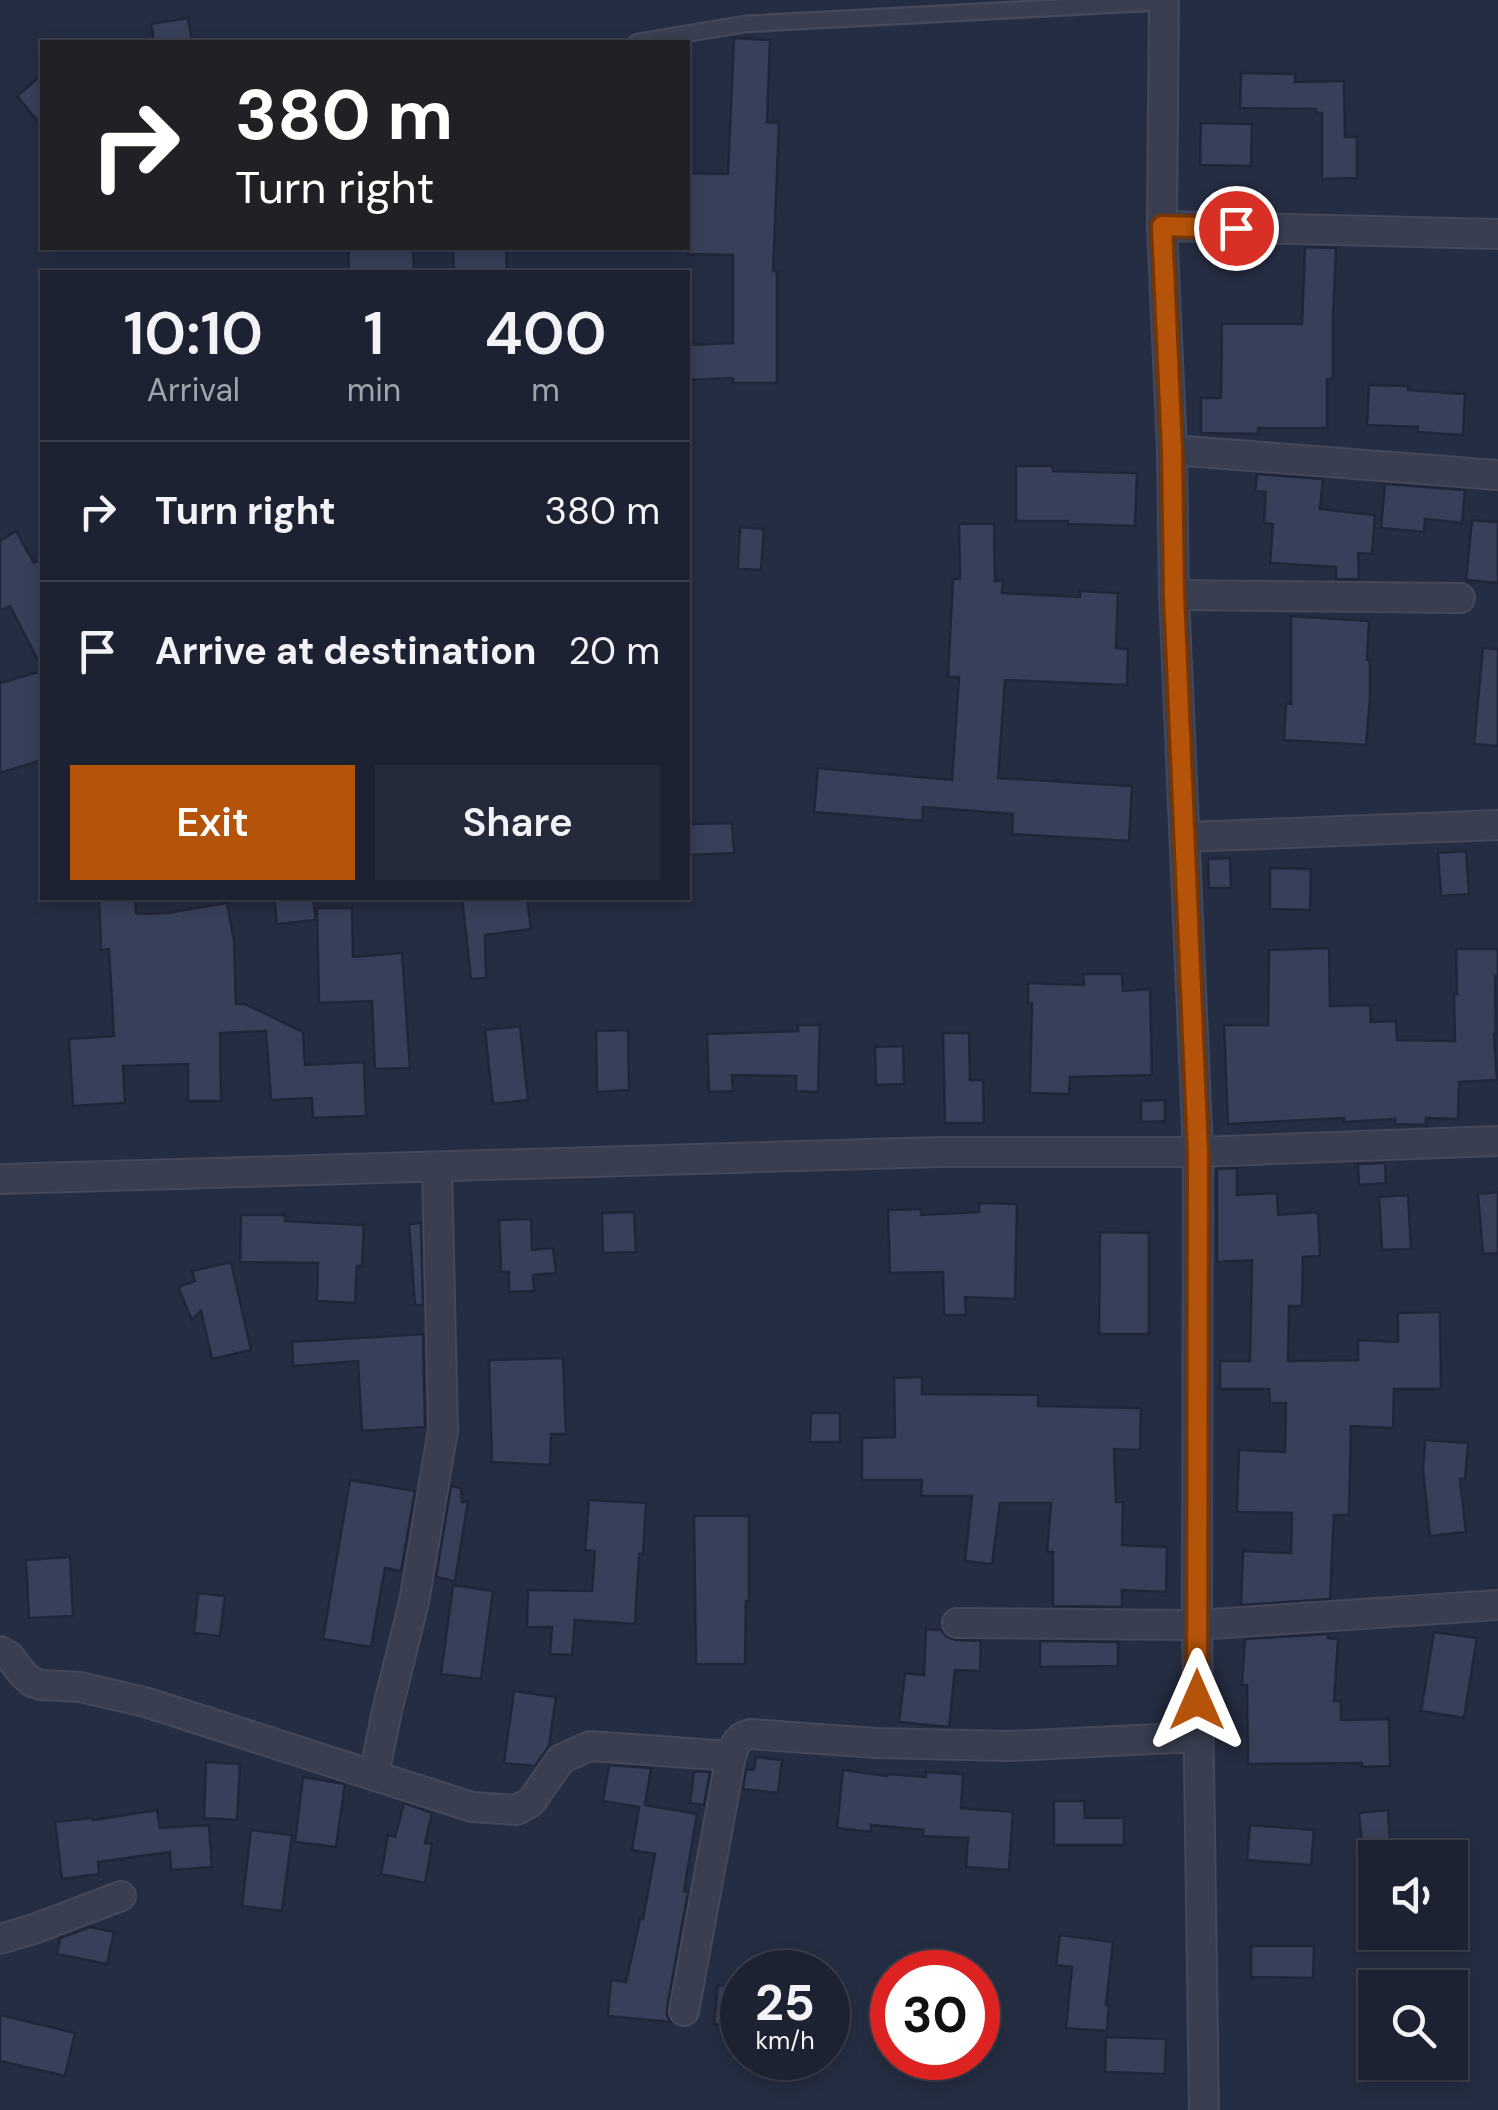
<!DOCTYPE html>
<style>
:root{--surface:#1c2232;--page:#252a3a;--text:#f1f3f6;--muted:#a0a4ac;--line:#3a3f4d;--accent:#b45309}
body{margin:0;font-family:"DM Sans",sans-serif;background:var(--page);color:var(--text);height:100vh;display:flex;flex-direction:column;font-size:38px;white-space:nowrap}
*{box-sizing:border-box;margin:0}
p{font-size:32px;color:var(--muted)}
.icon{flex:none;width:55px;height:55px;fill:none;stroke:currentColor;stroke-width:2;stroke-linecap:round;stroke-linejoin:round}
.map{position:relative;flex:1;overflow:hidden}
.drawer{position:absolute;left:40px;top:270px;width:650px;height:630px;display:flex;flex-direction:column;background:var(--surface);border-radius:0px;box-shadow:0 5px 15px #0003,0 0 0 2px var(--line)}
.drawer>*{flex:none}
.top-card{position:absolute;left:40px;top:40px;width:650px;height:210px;border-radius:0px;box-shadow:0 5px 15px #0003,0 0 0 2px var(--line);background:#202124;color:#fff;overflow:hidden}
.fabs{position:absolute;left:1358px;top:1840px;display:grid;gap:20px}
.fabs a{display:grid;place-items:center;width:110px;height:110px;border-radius:0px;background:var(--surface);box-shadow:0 5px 15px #0003,0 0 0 2px var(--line);font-size:50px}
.speed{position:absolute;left:720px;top:1950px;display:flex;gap:20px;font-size:50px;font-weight:700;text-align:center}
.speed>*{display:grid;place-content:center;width:130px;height:130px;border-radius:50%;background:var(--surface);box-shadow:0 5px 15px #0003,0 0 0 2px var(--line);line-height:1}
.speed small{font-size:25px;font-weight:400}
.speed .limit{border:15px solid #d22;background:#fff;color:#111}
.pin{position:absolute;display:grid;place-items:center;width:85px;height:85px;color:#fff;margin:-42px;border:5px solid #fff;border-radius:50%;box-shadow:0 2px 10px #0007}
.me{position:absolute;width:110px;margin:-55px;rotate:0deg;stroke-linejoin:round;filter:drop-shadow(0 0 8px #0008)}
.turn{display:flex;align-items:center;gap:35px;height:210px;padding:0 30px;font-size:45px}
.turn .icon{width:130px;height:130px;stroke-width:2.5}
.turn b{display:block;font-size:70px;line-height:85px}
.eta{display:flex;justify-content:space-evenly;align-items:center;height:170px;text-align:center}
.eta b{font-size:60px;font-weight:600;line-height:70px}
.primary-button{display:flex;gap:20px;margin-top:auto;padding:20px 30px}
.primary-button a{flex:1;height:115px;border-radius:0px;background:var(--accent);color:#fff;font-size:40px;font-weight:600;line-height:115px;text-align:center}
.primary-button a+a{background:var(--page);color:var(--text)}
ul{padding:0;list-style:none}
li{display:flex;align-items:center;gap:30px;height:140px;padding:0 30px;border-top:2px solid var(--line)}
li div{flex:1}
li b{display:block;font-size:38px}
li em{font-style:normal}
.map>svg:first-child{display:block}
</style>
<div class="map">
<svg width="1498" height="2110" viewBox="0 0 1498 2110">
<rect width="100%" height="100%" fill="#252d42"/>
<g fill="#374058" stroke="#202639" stroke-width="2.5">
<path d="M188 18 192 42H154L151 24Z"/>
<path d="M734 38 770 40 767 122 779 123 773 271H777V383H733V378L688 380V345L733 343V255L688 254V173L728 174Z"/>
<path d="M1241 73 1295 74V82L1344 81 1345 137H1357V178L1322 179V113H1316V109L1240 108Z"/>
<path d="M42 75V126L17 96Z"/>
<path d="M1201 123 1252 124 1251 166 1200 165Z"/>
<path d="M1305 247 1336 248 1333 316V379H1327V428H1258V434L1201 433V398H1221L1222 324H1302Z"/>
<path d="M348 248H413L414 272H349Z"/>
<path d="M453 248H506L507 272H454Z"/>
<path d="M1369 385 1408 386V390L1465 394 1463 435 1417 432 1418 427 1367 425Z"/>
<path d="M1016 466H1053V471L1137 473 1135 526 1068 524V521H1016Z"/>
<path d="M1257 474 1323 479 1320 509 1375 515 1372 554 1358 553 1359 579H1336V567L1270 563 1273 524 1264 523 1266 492 1255 491Z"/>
<path d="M1385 484 1465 490 1462 523 1425 519 1424 532 1381 528Z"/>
<path d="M1472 520 1498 522V583L1466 580Z"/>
<path d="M959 524H994L995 581H1003L1002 593 1080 597V591L1118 593 1116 648 1128 649 1127 685 1005 680 998 778 1132 786 1129 841 1012 834 1013 814 923 807 922 821 814 812 818 768 952 780 959 677H948L953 579H960Z"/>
<path d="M740 527 764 529 761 570 738 569Z"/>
<path d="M16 531 34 563 42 558V668L10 606 0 611V541Z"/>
<path d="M1291 616 1369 621 1367 660H1370V697L1366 745 1284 740 1286 703 1291 704Z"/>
<path d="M1483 648 1498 649V746L1474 744Z"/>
<path d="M42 671V760L0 773V683Z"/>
<path d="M732 823 734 853 690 855 688 824Z"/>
<path d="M1466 851 1469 894 1441 896 1438 853Z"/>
<path d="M1230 858 1231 888H1209L1208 859Z"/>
<path d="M1270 868 1311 869 1310 910 1270 909Z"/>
<path d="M99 898H135L136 913 142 914 167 913 227 903 234 940 236 1004H245L303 1032 305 1065 364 1062 366 1116 313 1118 312 1098 271 1100 266 1031 220 1033 221 1101H188V1064L123 1066 125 1103 73 1106 69 1039 114 1036 109 949 101 950Z"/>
<path d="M274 898H313L316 920 277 924Z"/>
<path d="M462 898H527L531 929 485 935 486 978 471 979Z"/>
<path d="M317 908H352L353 957 402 953 410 1068 375 1069 372 1001 319 1003Z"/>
<path d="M1329 948 1330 1006 1370 1005 1371 1022 1396 1021 1397 1040 1455 1041 1454 994H1457L1456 949H1498V976H1495L1496 1034H1494L1497 1080 1459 1082 1458 1119 1426 1118V1125L1395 1124V1119L1344 1122V1118L1228 1124 1224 1025H1268L1269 950Z"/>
<path d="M1083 974H1122L1123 991 1150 989 1152 1075 1070 1077 1069 1094 1030 1093 1032 1003H1028V983L1084 985Z"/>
<path d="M798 1025H820L818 1092 796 1091V1076L732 1075 733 1091 709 1092 707 1034 798 1031Z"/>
<path d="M520 1026 528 1100 493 1104 485 1030Z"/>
<path d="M628 1030 629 1090 597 1092 596 1031Z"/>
<path d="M943 1033H969L970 1080H983L984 1123H945Z"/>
<path d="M903 1046 904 1084 876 1085 875 1047Z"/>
<path d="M1165 1100V1121L1141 1122V1101Z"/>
<path d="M1385 1163 1386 1183 1359 1185 1358 1164Z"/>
<path d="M1237 1168V1195L1277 1193 1278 1215 1318 1212 1320 1256 1303 1257 1302 1306H1289L1288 1361 1358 1360V1340L1398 1342V1313L1440 1312 1441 1389H1394L1393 1428 1351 1426 1349 1515H1334L1330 1599 1241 1605 1243 1551 1291 1553 1292 1513 1237 1512 1239 1450 1285 1452 1286 1403H1270L1269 1389H1220V1361H1250L1252 1260 1217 1262V1169Z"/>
<path d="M1498 1192V1253L1483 1254 1478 1194Z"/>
<path d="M1408 1195 1411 1249 1382 1250 1379 1197Z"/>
<path d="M979 1203 1017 1204 1015 1299 965 1297 966 1315H944L943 1272 890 1273 888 1210 921 1209V1215L979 1212Z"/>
<path d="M634 1212 636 1252 603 1253 602 1213Z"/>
<path d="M241 1215H285V1221L364 1225 362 1266H357L355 1303 317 1301 318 1263 240 1262Z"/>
<path d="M531 1219 532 1250 553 1248 556 1273 533 1275 534 1291 509 1292V1272H501L499 1220Z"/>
<path d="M421 1223 423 1305H415L409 1224Z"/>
<path d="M1100 1232 1149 1233V1334H1099Z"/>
<path d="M231 1262 251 1350 212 1359 201 1311 192 1320 178 1287 195 1281 192 1271Z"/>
<path d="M423 1334 425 1427 362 1431 358 1361 293 1366 292 1342Z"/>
<path d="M563 1358 566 1434H551L550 1465 492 1462 489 1360Z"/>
<path d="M922 1377V1394L1038 1395V1406L1141 1408 1140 1450 1114 1449 1116 1502H1123L1122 1545 1167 1547 1166 1592 1122 1590V1607L1053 1606V1552H1047L1051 1503H1000L992 1564 965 1561 972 1496H921L922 1480H862V1438L895 1437 894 1378Z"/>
<path d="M811 1413H840V1442H810Z"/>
<path d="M1425 1440 1468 1443 1465 1479H1460L1466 1532 1430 1536 1423 1470Z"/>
<path d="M350 1480 415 1491 401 1571 385 1568 371 1647 323 1639Z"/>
<path d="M451 1486 461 1488 462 1502 468 1501 455 1581 436 1577Z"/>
<path d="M589 1500 646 1503 643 1554H639L635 1624 575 1620 572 1655 550 1654 552 1627H527L528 1590 592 1591 595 1551 585 1550Z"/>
<path d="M694 1516H749V1601H746L745 1664H696Z"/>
<path d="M70 1557 73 1616 29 1618 26 1560Z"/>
<path d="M453 1585 493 1591 481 1679 441 1674Z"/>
<path d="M198 1593 225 1596 220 1636 194 1633Z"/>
<path d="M926 1629 941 1630 947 1637 956 1640 981 1641 980 1671 955 1670 949 1727 899 1722 905 1673 924 1675Z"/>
<path d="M1434 1632 1477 1638 1464 1718 1421 1711Z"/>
<path d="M1328 1634V1638L1338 1639 1334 1701H1341V1720L1389 1719 1390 1766 1362 1767V1763L1248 1764 1247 1685H1242L1245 1639Z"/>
<path d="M1040 1641 1118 1642V1666L1040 1667Z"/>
<path d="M514 1691 556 1697 549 1746 535 1766 504 1763Z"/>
<path d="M756 1757 782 1760 778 1793 743 1789 746 1769 754 1770Z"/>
<path d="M206 1762 240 1764 237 1820 204 1818Z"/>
<path d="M609 1765 651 1768 645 1805 697 1814 684 1891 688 1892 667 2008V2016L671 2022 608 2016 611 1980 626 1982 640 1919H643L655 1854 632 1850 639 1807 603 1801Z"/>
<path d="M843 1770 887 1776V1774L926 1777V1772L963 1774 961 1808 1013 1812 1009 1870 966 1867 968 1838 923 1836V1830L871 1825V1832L837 1828Z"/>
<path d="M694 1771 710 1772 704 1805 690 1803Z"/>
<path d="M303 1777 345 1784 336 1847 295 1842Z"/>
<path d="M1054 1801H1084L1085 1818H1124V1845H1054Z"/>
<path d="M404 1803 432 1813 425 1843 432 1844 425 1883 381 1874 388 1835 395 1837Z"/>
<path d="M157 1810 160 1828 209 1825 212 1867 171 1870 170 1852 98 1862 99 1874 62 1879 55 1822 92 1818 93 1820Z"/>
<path d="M1388 1810 1390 1839 1362 1842 1359 1813Z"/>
<path d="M1250 1825 1314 1830 1311 1865 1247 1860Z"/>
<path d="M251 1830 292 1835 282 1911 242 1906Z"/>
<path d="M90 1927 114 1932 107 1964 57 1954 60 1938Z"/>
<path d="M1060 1935 1113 1942 1106 2005H1109L1107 2031 1066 2028 1072 1967 1056 1965Z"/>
<path d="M1251 1946H1314L1313 1978 1251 1977Z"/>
<path d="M718 1985 742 1988V2028L714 2024Z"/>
<path d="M0 2015 75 2033 65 2076 0 2061Z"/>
<path d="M1106 2037 1166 2039 1165 2074 1105 2072Z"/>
</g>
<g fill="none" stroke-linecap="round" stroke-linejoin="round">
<g stroke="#43485b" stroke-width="19">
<path id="service" d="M637 42 745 24 1164 2"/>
</g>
<g stroke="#43485b" stroke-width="32">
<g id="minor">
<path d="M1164 0 1162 226 1172 450 1174 595 1198 1152 1197 1625 1204 2110"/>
<path d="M1162 226 1498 234"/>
<path d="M1172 450 1498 475"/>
<path d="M1174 595 1460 598"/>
<path d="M1185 837 1498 825"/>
<path d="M0 1179 939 1152H1198L1498 1141"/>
<path d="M957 1623 1197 1625 1498 1605"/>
<path d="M0 1651 9 1656 22 1673 32 1682 41 1685 80 1687 145 1702 472 1807 517 1810 531 1802 561 1759 590 1746 731 1756"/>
<path d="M374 1775 387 1711 414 1602 443 1430 437 1168"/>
<path d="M0 1939 34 1929 121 1896"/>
<path d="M684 2011 731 1756C735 1744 738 1737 750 1734L876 1743 1009 1746 1198 1737"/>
</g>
</g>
<use href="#service" stroke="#393f51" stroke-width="14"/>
<use href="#minor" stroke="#393f51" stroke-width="28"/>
</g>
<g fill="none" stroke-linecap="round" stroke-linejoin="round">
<g stroke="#753606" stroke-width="25">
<path id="route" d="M1197 1700 1198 1152 1174 595 1172 450 1162 226 1236 228"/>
</g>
<use href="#route" stroke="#b45309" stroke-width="18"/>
</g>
</svg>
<div class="fabs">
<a><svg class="icon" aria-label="sound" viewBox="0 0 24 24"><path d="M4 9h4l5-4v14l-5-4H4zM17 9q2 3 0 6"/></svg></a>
<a><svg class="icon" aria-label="search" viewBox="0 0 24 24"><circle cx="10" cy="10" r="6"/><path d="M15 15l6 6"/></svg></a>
</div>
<div class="speed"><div>25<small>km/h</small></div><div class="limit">30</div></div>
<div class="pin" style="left:1236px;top:228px;background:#d93025"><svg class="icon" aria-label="arrive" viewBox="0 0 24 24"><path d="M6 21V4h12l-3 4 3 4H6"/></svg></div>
<svg class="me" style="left:1197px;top:1700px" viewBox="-20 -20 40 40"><path d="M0-17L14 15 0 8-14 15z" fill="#b45309" stroke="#fff" stroke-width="4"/></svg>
<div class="top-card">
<div class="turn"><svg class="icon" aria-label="right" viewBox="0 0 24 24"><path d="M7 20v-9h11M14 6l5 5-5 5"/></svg><div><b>380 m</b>Turn right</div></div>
</div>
<section class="drawer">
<div class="eta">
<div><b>10:10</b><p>Arrival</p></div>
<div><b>1</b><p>min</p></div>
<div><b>400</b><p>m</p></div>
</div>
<ul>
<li><svg class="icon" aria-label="right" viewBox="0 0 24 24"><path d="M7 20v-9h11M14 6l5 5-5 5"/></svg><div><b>Turn right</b></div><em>380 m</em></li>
<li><svg class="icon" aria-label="arrive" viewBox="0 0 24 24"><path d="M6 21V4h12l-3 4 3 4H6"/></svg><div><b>Arrive at destination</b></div><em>20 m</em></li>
</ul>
<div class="primary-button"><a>Exit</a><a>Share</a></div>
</section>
</div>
